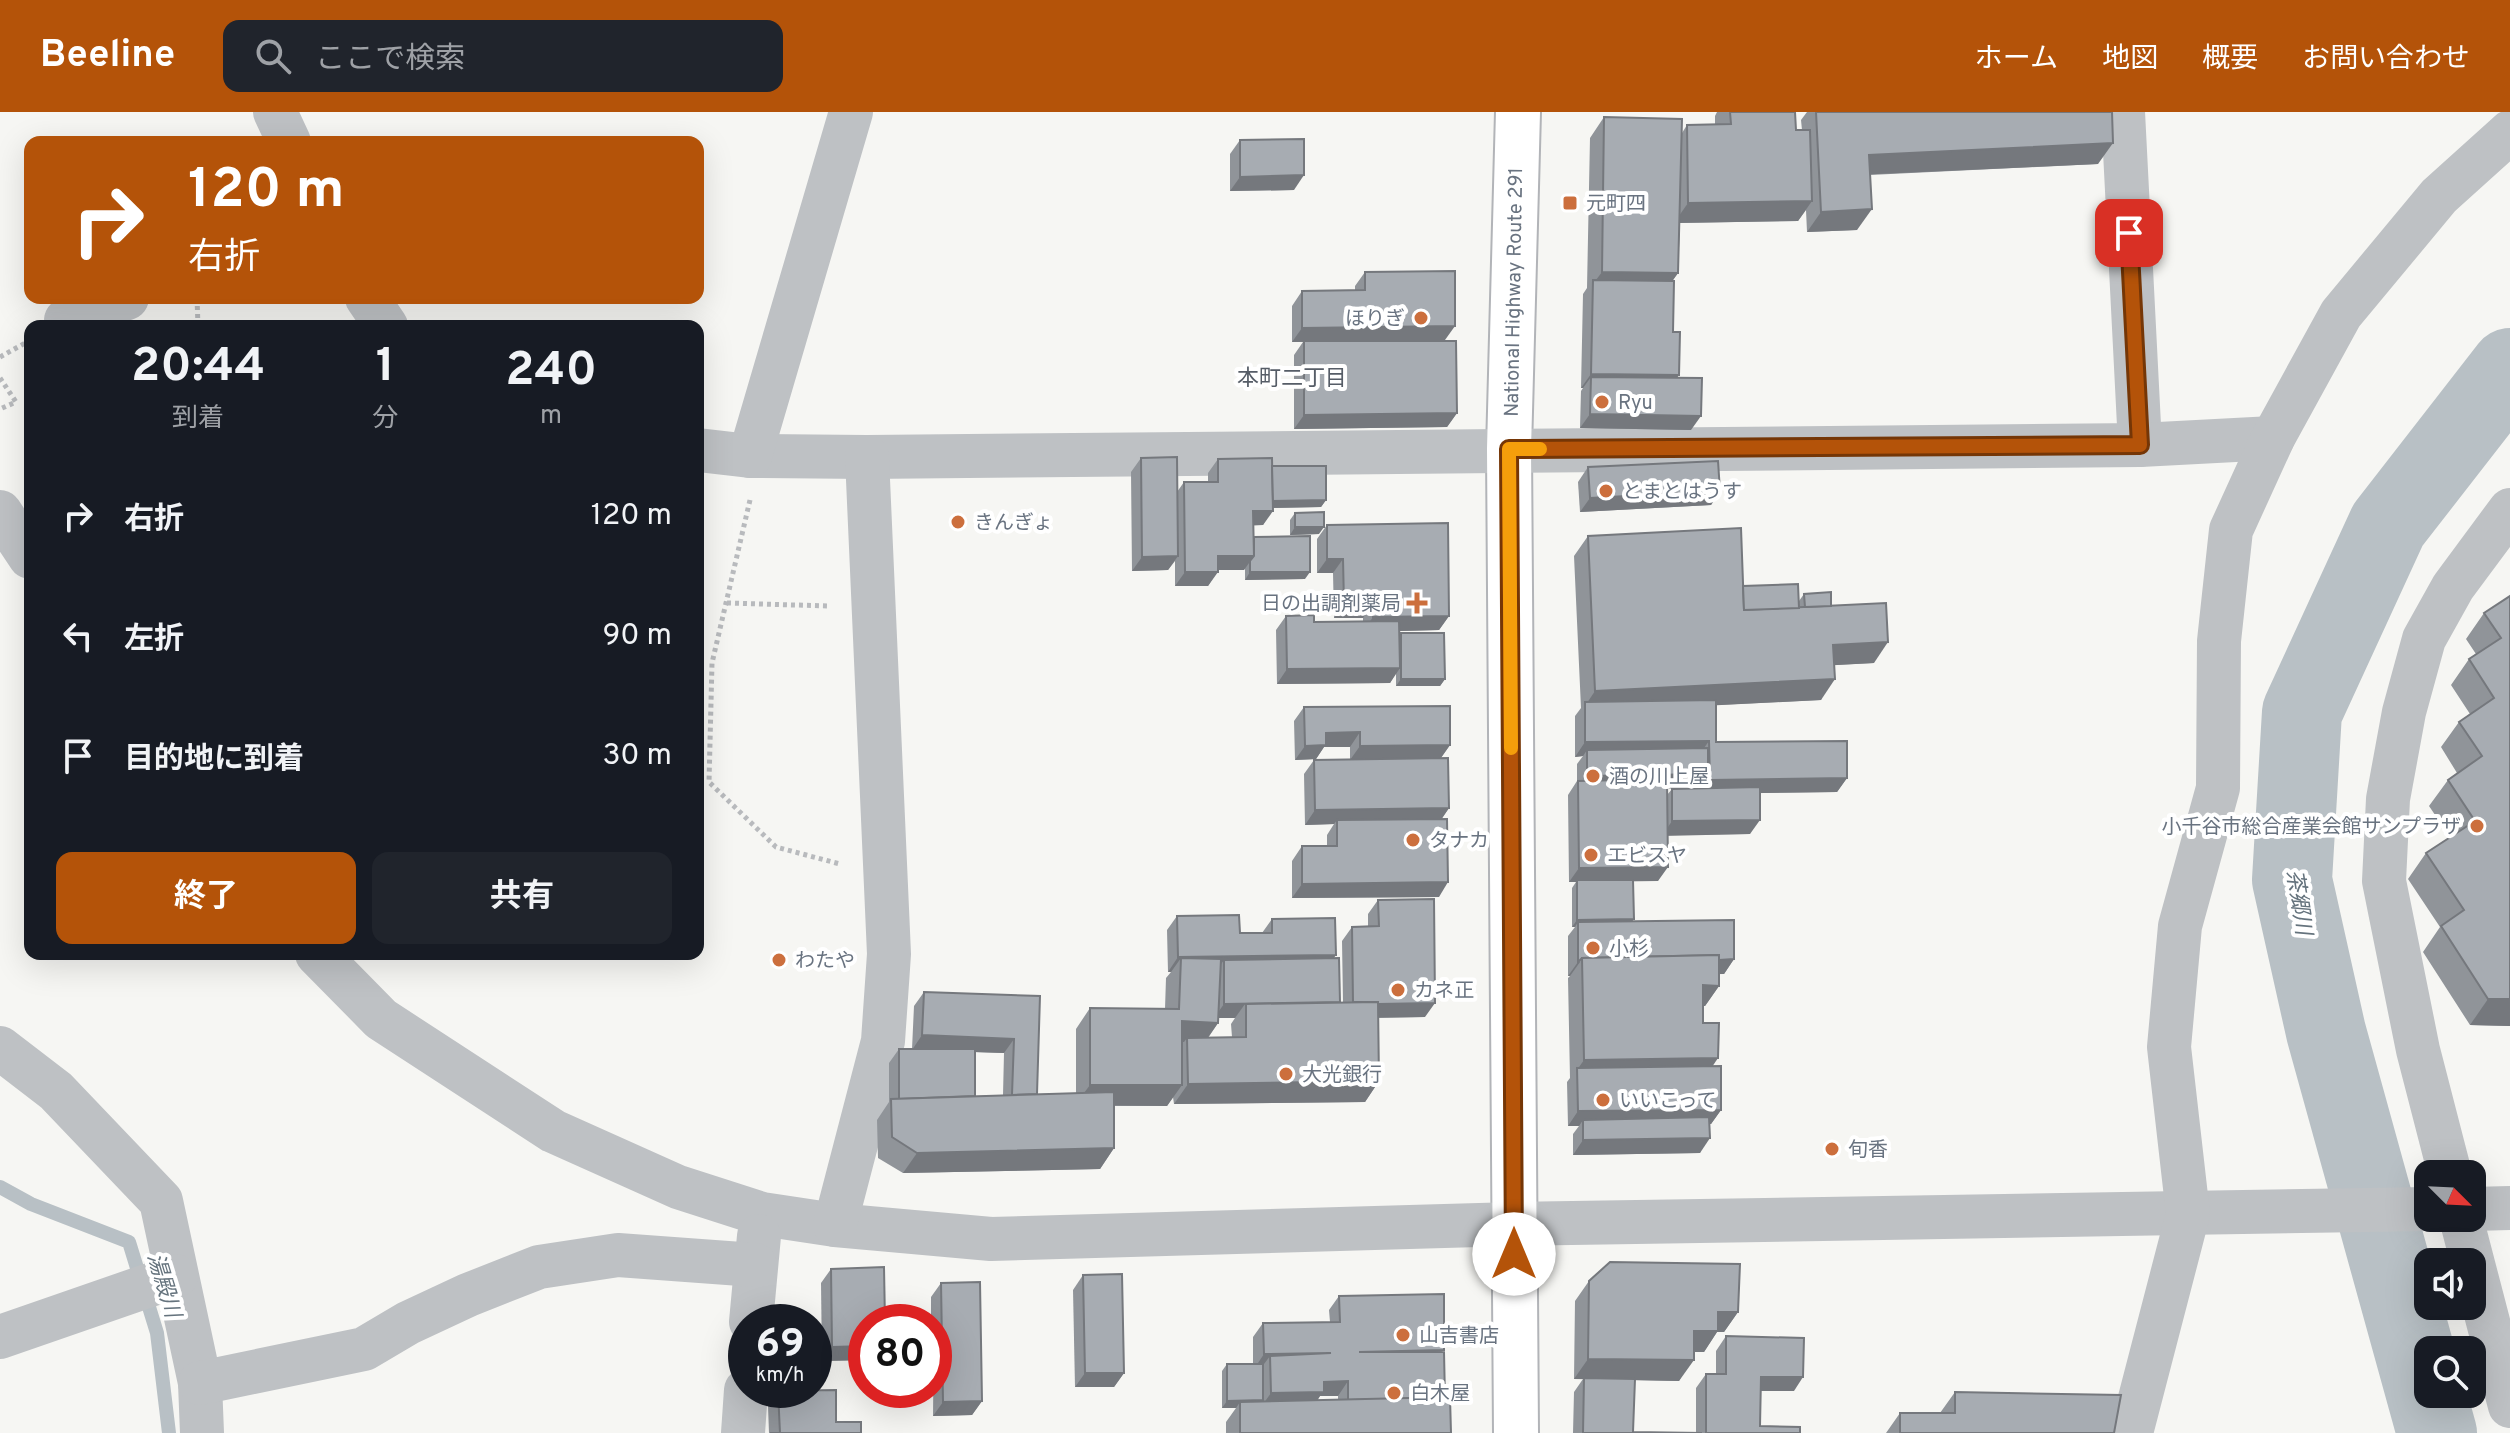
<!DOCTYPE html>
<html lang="ja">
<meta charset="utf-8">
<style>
:root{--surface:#171b24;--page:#20242c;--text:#f1f3f6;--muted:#9ea1a6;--accent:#b45309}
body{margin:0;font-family:Overpass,"Noto Sans JP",sans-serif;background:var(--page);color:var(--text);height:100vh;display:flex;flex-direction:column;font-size:30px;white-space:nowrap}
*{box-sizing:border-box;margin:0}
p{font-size:26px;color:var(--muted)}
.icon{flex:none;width:44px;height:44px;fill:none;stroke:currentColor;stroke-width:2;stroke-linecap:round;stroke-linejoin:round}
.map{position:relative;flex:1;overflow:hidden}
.details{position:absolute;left:24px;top:208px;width:680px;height:640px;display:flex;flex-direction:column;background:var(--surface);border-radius:16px;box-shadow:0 8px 32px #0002}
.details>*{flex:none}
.hud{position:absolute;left:24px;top:24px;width:680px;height:168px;border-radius:16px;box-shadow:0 8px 32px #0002;background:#b45309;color:#fff;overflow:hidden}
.needle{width:52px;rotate:114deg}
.fabs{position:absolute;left:2414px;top:1048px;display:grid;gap:16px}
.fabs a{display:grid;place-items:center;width:72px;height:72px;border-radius:16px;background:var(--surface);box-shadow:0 8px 32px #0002;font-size:40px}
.speed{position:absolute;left:728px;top:1192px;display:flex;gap:16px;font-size:40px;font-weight:700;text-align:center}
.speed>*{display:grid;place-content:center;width:104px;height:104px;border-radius:50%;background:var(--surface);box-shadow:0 8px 32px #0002;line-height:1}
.speed small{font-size:20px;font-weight:400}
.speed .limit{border:12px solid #d22;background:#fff;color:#111}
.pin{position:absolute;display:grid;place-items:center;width:68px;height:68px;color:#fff;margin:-34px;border-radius:16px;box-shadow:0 4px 12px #0006}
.me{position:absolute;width:88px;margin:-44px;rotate:0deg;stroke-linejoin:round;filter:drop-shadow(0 0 6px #0008)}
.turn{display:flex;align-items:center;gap:28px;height:168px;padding:0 32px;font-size:36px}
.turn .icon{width:104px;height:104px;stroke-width:2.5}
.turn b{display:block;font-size:56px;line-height:68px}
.eta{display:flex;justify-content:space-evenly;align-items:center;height:136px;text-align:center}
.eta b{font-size:48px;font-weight:700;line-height:56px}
.primary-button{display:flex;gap:16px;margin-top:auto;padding:16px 32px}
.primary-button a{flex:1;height:92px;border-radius:16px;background:var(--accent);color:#fff;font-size:32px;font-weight:700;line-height:92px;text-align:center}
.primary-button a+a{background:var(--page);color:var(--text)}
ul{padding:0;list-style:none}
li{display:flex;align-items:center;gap:24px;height:120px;padding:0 32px}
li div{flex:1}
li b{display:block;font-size:30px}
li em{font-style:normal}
header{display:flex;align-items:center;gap:48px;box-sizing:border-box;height:112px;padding:0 40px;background:var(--accent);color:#fff}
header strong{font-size:38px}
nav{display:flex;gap:44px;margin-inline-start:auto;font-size:28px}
.search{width:560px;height:72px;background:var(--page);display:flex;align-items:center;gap:20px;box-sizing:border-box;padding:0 28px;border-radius:16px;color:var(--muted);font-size:30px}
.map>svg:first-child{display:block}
</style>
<header>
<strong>Beeline</strong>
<div class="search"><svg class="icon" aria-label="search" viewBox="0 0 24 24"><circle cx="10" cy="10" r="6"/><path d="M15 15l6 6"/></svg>ここで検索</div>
<nav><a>ホーム</a><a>地図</a><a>概要</a><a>お問い合わせ</a></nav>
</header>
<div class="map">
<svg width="2510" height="1321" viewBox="0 0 2510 1321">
<rect width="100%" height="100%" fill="#f6f6f3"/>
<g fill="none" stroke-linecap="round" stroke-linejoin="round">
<path stroke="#b8c0c5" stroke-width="14" d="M0 1075 31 1092 129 1130 157 1221 169 1321"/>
<path stroke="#b8c0c5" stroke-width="80" d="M2437 1321 2326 920 2292 768 2302 600 2388 413 2510 256"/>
<g stroke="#b2b4b8" stroke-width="48">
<path id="highway" d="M1516 1321 1509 337 1518 0"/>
</g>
<g stroke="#b8babd" stroke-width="5" stroke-dasharray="4 4" stroke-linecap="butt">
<path d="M197 186 198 214"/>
<path d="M0 245 27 230"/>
<path d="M0 266 16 290 0 297"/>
<path d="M750 388 712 551 709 670 776 735 840 752"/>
<path d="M727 491 829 494"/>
</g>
<g stroke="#bec1c4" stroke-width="44">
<path d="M275 0 289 30"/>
<path d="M2123 0 2140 333"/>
<path d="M367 186 386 214"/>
<path d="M66 208 127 186"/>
<path d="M698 338 750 344 867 345 2140 333 2273 326"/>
<path d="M750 344 851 0"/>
<path d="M0 400 30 445"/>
<path d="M317 842 381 907 553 1019 678 1075 762 1102 835 1113 991 1127 1514 1112 2428 1097"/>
<path d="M0 936 56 979 161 1089 200 1271 202 1321"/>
<path d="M2450 1062 2418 938 2384 769 2388 687 2404 600 2424 527 2453 475 2510 398"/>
<path d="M2472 1097 2510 1096"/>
<path d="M2461 1106 2510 1294"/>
<path d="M835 1113 883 929 889 842 867 345"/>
<path d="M751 1210 759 1124"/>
<path d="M0 1225 176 1164"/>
<path d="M200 1271 364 1237 408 1211 468 1183 539 1155 618 1143 755 1153"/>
<path d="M743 1321 746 1278"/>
<path d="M2131 1321 2188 1102 2169 935 2180 814 2218 676 2219 529 2231 418 2273 326 2341 202 2439 84 2510 20"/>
</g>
<use href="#highway" stroke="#fff" stroke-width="44"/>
</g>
<g fill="#909499" fill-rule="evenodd">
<path d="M1717 0H1795L1796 18H1802L1801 8 1807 0H2112L2098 52 1870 63 1857 118 1807 120 1806 98 1798 109 1680 111 1678 161 1672 169 1673 220 1677 266 1691 318 1580 316 1581 279 1583 276H1581L1583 182 1587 176 1590 26 1604 5 1682 21 1687 13 1715 12V4Z"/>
<path d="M1240 28 1294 78 1230 79V42Z"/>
<path d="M1365 160 1445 228 1378 229 1457 301 1447 315 1294 317V243L1303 230H1292V194L1302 179H1355V174Z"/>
<path d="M1141 346 1177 380 1184 370H1208V361L1218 347 1272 354 1326 388 1321 395 1273 396 1263 413H1253L1254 425 1305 467 1245 468V456L1244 458H1218L1208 474H1175V449L1168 458 1132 459 1131 360Z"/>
<path d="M1588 355 1720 379 1711 393 1580 400 1578 370Z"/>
<path d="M1295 401 1319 422 1290 423V408Z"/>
<path d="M1327 413 1449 504 1439 518 1399 519V523L1401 521 1445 567 1440 574H1396V561L1390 571 1277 572 1276 518 1286 504 1314 510 1363 509V506H1334L1333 461H1317V427Z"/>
<path d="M1588 424 1743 474 1799 496V489L1804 482 1831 494 1874 551 1834 553 1821 588 1716 593V630L1847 666 1837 680 1760 681 1750 722 1667 723 1658 769H1634L1632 809 1734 847 1724 862H1719V874L1705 894H1703V911L1721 998 1711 1012H1709L1700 1041 1573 1043V1022L1579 1014H1568L1567 970 1570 966 1568 866 1570 864H1568V824L1575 815H1572V776L1576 770H1569L1568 683 1577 669V652L1583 644 1575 645V604L1581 596 1574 444ZM1700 673V676L1672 677 1667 683V676H1698Z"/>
<path d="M2510 484V914L2470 913 2423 840 2440 815 2408 767 2426 741 2450 725 2429 694 2448 668 2457 661 2441 635 2459 610 2470 602 2451 573 2469 547 2476 542 2466 527 2484 501Z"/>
<path d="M1304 595 1450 633 1441 646 1449 696 1441 707 1439 785 1292 786V749L1302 734H1327V723L1334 712 1305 713 1304 662 1314 648H1350V635H1324L1316 647 1295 648 1294 609Z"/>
<path d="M1378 788 1425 905 1378 906 1379 969 1365 990 1174 992 1173 985 1167 994H1114V1036L1100 1057 903 1061 878 1046 877 1008 889 990V951L899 937H912L914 894 924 880 1040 884 1037 982 1076 981V917L1090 896 1165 897 1166 866 1171 860H1168L1167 818 1177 804 1240 821H1262L1272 807 1333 846 1340 890H1343L1342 829 1352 815 1368 814V802ZM1219 906H1235L1231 912 1232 925 1208 926 1218 911ZM975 940 1004 941 1003 983 975 984Z"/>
<path d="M831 1157 866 1210V1248L822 1249 821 1171Z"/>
<path d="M1083 1163 1124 1261 1114 1275H1075L1073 1178Z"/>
<path d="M1589 1169 1738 1200 1724 1220H1717L1704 1240H1694L1679 1269 1635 1268 1633 1320 1696 1321V1276L1706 1262H1716V1239L1726 1224 1794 1279H1761L1760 1314 1800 1321H1573L1574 1280 1583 1267H1574L1575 1189Z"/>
<path d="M941 1171 982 1289 972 1303 933 1304 934 1210H931V1185Z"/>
<path d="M1339 1184 1443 1240 1445 1286 1451 1321H1226V1310L1236 1296H1222V1259L1227 1252H1253V1225L1263 1211 1330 1210 1329 1198ZM1320 1284H1338V1288H1317Z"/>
<path d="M778 1279 836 1310 861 1321H769L768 1294Z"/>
<path d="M1955 1280 2114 1321H1886L1900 1301H1940Z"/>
</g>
<g fill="#75787d">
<path d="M2113 31 2098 52 1855 63 1869 43Z"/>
<path d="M1304 63 1294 78 1230 79 1240 65Z"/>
<path d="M1812 89 1798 109 1674 111 1688 91Z"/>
<path d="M1872 97 1857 118 1807 120 1821 100Z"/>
<path d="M1602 160 1678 161 1664 181 1593 172Z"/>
<path d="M1455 214 1445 228 1292 230 1302 216Z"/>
<path d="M1591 262 1679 263 1669 278 1591 265 1583 276H1581Z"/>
<path d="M1457 301 1447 315 1294 317 1304 303Z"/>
<path d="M1590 302 1701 304 1691 318 1580 316Z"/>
<path d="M1720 379 1711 393 1580 400 1590 386Z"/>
<path d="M1326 388 1321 395 1264 396 1269 389Z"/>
<path d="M1253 399H1273L1263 413 1243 414Z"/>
<path d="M1295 415H1324L1319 422 1290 423Z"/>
<path d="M1178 444 1168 458 1132 459 1142 445Z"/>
<path d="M1218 444H1254L1244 458H1208Z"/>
<path d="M1327 447H1343L1333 461H1317Z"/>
<path d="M1185 460H1218L1208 474H1175Z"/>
<path d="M1250 460H1310L1305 467 1245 468Z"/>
<path d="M1344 492H1373L1363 506H1334Z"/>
<path d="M1449 504 1439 518 1363 520 1373 505Z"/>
<path d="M1888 530 1874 551 1819 554 1833 533Z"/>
<path d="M1400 556 1390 571 1277 572 1287 557Z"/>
<path d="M1401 567H1445L1440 574H1396Z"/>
<path d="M1835 567 1821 588 1585 600V594L1595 579Z"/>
<path d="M1360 620 1350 635H1324L1316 647 1295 648 1305 634 1326 621Z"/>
<path d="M1709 629 1699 643 1587 638 1583 644 1575 645 1585 630Z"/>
<path d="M1450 633 1440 647 1350 648 1360 634Z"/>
<path d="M1708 662 1698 676 1577 678 1587 664Z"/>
<path d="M1847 666 1837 680 1700 682 1710 668Z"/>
<path d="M1449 696 1439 711 1337 708 1334 712 1305 713 1315 698Z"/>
<path d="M1760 708 1750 722 1662 724 1672 709Z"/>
<path d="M1668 755 1658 769 1577 770V768L1576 770H1569L1579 756Z"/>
<path d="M1448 770 1439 785 1292 786 1302 772Z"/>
<path d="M1634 807 1629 814 1578 810 1575 815H1572L1577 808Z"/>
<path d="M1336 843 1326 857 1224 848 1216 859 1181 846 1171 860H1168L1178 845Z"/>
<path d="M1734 847 1724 862 1583 864V850Z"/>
<path d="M1578 850H1580L1570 864H1568Z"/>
<path d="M1703 873 1719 874 1705 894H1688Z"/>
<path d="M2488 887H2510V914L2470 913Z"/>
<path d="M1435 891 1425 905 1343 906 1353 892Z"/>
<path d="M1224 892H1245L1235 906H1214Z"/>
<path d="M1182 909 1218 911 1204 931 1187 926 1184 930H1168Z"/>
<path d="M922 923 1014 927 1004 941 912 938Z"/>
<path d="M1718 946 1704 967 1577 958 1584 948Z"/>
<path d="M1379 969 1365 990 1174 992 1188 972Z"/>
<path d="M1090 973H1182L1167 994 1075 993Z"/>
<path d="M1721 998 1711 1012 1583 1013V1008L1579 1014H1568L1578 999Z"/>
<path d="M1710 1026 1700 1041 1573 1043 1583 1028Z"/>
<path d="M1114 1036 1100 1057 903 1061 917 1041Z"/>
<path d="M1718 1200H1738L1724 1220H1717L1704 1240H1679L1694 1219Z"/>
<path d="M866 1234V1248L822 1249 832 1235Z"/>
<path d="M1331 1241 1270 1244 1261 1256 1254 1257 1264 1242Z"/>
<path d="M1588 1247 1694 1248 1679 1269 1574 1267Z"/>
<path d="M1085 1261H1124L1114 1275H1075Z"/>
<path d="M1761 1265H1803L1794 1279H1751Z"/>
<path d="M1348 1269 1338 1284H1320L1314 1294 1261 1295 1271 1281 1324 1270Z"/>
<path d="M1263 1288 1258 1295 1240 1290 1236 1296H1222L1227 1289Z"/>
<path d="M982 1289 972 1303 933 1304 943 1290Z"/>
</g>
<g fill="#a7acb2" stroke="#75787d" stroke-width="2">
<path d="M1730 0H1795L1796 18H1810L1812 89 1688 91 1687 13 1731 12Z"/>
<path d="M1816 0H2112L2113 31 1869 43 1872 97 1821 100Z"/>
<path d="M1604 5 1682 7 1678 161 1602 160Z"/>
<path d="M1304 27V63L1240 65V28Z"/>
<path d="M1455 159V214L1302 216V179L1365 178V160Z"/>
<path d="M1593 168 1674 169 1673 220H1680L1679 263 1591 262Z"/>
<path d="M1304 229H1456L1457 301 1304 303Z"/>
<path d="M1591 265 1702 266 1701 304 1590 302Z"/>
<path d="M1177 345 1178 444 1142 445 1141 346Z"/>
<path d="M1272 346 1273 399H1253L1254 444H1218V460H1185L1184 370H1218V347Z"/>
<path d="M1718 349 1720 379 1590 386 1588 355Z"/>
<path d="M1272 354H1326V388L1273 389Z"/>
<path d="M1324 400V415H1295V401Z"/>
<path d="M1448 411 1449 504 1373 505V492H1344L1343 447H1327V413Z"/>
<path d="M1741 416 1744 498 1886 491 1888 530 1833 533 1835 567 1595 579 1588 424Z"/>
<path d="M1310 424V460H1250V449L1254 444V425Z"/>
<path d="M1798 472 1799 496 1744 498 1743 474Z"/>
<path d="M1831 480V494L1805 495 1804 482Z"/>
<path d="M2510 484V887H2488L2441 814 2464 798 2426 741 2475 709 2448 668 2482 644 2459 610 2494 586 2469 547 2501 526 2484 501Z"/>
<path d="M1314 503V510L1399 509 1400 556 1287 557 1286 504Z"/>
<path d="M1401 521H1444L1445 567H1401Z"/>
<path d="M1716 588V630L1847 629V666L1710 668 1709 629 1585 630V590Z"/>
<path d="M1450 594V633L1360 634V620L1326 621V633L1305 634 1304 595Z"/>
<path d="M1708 636V662L1587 664V638Z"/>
<path d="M1448 646 1449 696 1315 698 1314 648Z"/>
<path d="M1667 667 1668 755 1579 756 1578 669Z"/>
<path d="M1760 675V708L1672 709V677Z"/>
<path d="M1447 707 1448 770 1302 772V734H1337V708Z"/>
<path d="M1577 768H1633L1634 807 1577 808Z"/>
<path d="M1434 787 1435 891 1378 892V890H1353L1352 815 1379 814 1378 788Z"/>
<path d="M1239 803 1240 821H1272V807L1335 806 1336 843 1178 845 1177 804Z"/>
<path d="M1734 808V847L1719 848V843L1582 846 1578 850V810Z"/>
<path d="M1719 843V874L1703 873V911H1719L1718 946 1584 948 1582 846Z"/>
<path d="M1181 846 1221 847 1218 911 1182 909V973H1090V896L1179 897Z"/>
<path d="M1339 846 1340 890 1224 892V848Z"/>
<path d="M924 880 1040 884 1037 982 1012 983 1014 927 922 923Z"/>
<path d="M1378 890 1379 969 1188 972 1187 926 1246 925V892Z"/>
<path d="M899 937H975V984L899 987Z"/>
<path d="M1721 954V998L1578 999 1577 956Z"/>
<path d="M1114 980V1036L917 1041 892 1025 891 987Z"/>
<path d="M1709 1005 1710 1026 1583 1028V1008Z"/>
<path d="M1610 1150 1740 1152 1738 1200H1718V1219H1694V1248L1588 1247 1589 1169Z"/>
<path d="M884 1155 885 1210H866V1234L832 1235 831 1157Z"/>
<path d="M1122 1162 1124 1261H1085L1083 1163Z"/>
<path d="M980 1170 982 1289 943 1290 941 1171Z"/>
<path d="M1444 1182V1238L1359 1240H1444L1445 1286 1348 1288V1269L1324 1270V1280L1271 1281 1270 1244 1331 1241 1264 1242 1263 1211 1340 1210 1339 1184Z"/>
<path d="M1726 1224 1804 1226 1803 1265H1761L1760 1314 1800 1315V1321H1706V1262H1726Z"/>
<path d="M1227 1252H1263V1288L1227 1289Z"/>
<path d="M1584 1266 1635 1267 1633 1320 1702 1321H1583Z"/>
<path d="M836 1278V1310H861V1321H770H780L778 1279Z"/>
<path d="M1955 1280 2121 1283 2114 1321H1900V1301H1955Z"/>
<path d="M1450 1285 1451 1321H1240V1290Z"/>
</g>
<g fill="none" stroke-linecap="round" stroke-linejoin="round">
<g stroke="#753606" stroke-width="20">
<path id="route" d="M1514 1142 1509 337 2140 333 2129 121"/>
</g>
<use href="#route" stroke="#b45309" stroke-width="14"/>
<path stroke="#f59e0b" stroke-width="14" d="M1511 636 1509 337H1540"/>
</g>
<g fill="#cc6f3d" stroke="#fff" stroke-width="3">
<rect x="1562" y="83" width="16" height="16" rx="4"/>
<circle cx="1421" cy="206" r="8"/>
<circle cx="1602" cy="290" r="8"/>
<circle cx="1606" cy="379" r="8"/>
<circle cx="958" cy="410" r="8"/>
<path d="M1413 479h8v8h8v8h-8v8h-8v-8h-8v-8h8z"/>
<circle cx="1593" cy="664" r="8"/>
<circle cx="2477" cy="714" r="8"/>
<circle cx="1413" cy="728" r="8"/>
<circle cx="1591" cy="743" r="8"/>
<circle cx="1593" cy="836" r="8"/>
<circle cx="779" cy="848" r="8"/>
<circle cx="1398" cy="878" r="8"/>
<circle cx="1286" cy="962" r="8"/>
<circle cx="1603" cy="988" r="8"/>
<circle cx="1832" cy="1037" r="8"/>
<circle cx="1403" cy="1223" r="8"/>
<circle cx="1394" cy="1281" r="8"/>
</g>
<g text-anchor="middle" stroke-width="8" stroke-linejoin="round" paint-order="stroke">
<g font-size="20" fill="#697380" stroke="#fff" text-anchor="start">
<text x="1586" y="98">元町四</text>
<text x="1405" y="213" text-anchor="end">ほりぎ</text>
<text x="1618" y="297">Ryu</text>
<text x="1622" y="386">とまとはうす</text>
<text x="974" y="417">きんぎょ</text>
<text x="1401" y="498" text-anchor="end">日の出調剤薬局</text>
<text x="1609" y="671">酒の川上屋</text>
<text x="2461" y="721" text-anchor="end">小千谷市総合産業会館サンプラザ</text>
<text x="1429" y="735">タナカ</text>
<text x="1607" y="750">エビスヤ</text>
<text x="1609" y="843">小杉</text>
<text x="795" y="855">わたや</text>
<text x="1414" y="885">カネ正</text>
<text x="1302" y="969">大光銀行</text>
<text x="1619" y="995">いいこって</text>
<text x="1848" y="1044">旬香</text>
<text x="1419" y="1230">山吉書店</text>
<text x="1410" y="1288">白木屋</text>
</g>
<g font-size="20" fill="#697380" stroke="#fff">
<text transform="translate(1513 180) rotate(-89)" y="7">National Highway Route 291</text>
</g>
<g font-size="22" fill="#565d67" stroke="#fff">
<text x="1292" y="273">本町二丁目</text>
</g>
<g font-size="22" font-style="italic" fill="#65737d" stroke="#fff">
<text transform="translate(2300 790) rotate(81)" y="8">茶郷川</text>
<text transform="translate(165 1173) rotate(73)" y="8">湯殿川</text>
</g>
</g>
</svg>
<div class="fabs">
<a><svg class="needle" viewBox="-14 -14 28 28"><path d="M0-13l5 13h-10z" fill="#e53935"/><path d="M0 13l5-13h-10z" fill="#9ea1a6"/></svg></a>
<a><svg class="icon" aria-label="sound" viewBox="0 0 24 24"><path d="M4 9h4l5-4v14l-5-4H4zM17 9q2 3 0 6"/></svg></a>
<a><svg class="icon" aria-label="search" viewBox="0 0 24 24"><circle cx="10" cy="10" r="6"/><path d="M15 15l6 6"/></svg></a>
</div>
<div class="speed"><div>69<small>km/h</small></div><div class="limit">80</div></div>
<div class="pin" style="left:2129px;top:121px;background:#d93025"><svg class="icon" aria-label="arrive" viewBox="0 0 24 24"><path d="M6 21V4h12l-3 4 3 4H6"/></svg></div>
<svg class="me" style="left:1514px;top:1142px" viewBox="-20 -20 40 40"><circle r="19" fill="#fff"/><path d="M0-13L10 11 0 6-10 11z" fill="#b45309"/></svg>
<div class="hud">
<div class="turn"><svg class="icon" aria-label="right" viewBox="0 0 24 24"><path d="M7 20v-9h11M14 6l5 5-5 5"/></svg><div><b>120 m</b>右折</div></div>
</div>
<section class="details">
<div class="eta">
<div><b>20:44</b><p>到着</p></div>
<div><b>1</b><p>分</p></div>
<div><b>240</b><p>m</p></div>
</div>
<ul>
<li><svg class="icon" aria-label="right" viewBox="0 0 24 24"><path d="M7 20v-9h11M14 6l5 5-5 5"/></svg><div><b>右折</b></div><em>120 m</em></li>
<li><svg class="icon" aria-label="left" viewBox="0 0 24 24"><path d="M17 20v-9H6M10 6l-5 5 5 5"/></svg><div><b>左折</b></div><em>90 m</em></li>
<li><svg class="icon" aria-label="arrive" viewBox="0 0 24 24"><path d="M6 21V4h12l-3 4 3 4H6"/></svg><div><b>目的地に到着</b></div><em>30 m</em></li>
</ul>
<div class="primary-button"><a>終了</a><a>共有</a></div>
</section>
</div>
